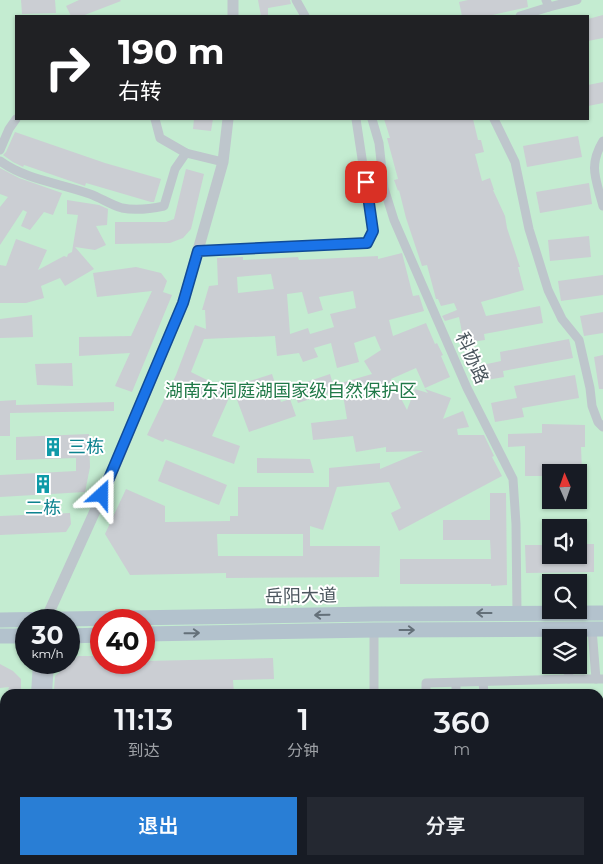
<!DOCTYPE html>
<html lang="zh">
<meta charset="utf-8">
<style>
:root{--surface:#171b24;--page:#242831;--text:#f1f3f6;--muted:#9ea1a6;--accent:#297ed5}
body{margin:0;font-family:Montserrat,"Noto Sans SC",sans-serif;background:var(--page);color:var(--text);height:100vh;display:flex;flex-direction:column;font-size:19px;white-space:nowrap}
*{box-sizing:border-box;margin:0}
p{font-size:16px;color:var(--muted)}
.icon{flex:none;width:28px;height:28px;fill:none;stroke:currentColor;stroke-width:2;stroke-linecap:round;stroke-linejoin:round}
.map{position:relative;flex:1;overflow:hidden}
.drawer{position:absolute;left:0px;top:689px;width:604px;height:176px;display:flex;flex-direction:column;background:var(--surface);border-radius:15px 15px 0 0;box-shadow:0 1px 4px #0004}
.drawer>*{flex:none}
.hud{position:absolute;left:15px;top:15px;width:574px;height:105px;border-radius:0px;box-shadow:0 1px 4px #0004;background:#202124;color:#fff;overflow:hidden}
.needle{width:32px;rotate:358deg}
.buttons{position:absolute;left:542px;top:464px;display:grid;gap:10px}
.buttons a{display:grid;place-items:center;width:45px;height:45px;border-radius:0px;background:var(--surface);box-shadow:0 1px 4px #0004;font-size:25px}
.speed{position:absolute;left:15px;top:609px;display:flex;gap:10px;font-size:25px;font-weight:700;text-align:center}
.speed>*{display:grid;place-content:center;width:65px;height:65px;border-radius:50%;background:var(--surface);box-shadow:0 1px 4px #0004;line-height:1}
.speed small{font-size:12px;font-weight:400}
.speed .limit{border:8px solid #d22;background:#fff;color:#111}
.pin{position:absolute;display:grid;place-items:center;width:42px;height:42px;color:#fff;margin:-21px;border-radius:10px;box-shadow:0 2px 8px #0006}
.me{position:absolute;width:55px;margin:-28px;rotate:24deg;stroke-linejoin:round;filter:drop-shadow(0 0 4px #0008)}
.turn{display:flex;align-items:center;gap:18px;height:105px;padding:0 20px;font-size:22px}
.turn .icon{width:65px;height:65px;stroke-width:2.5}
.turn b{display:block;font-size:35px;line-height:42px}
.eta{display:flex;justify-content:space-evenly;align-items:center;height:85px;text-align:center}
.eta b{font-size:30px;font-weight:600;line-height:35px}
.button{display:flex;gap:10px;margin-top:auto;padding:10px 20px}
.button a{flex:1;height:58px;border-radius:0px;background:var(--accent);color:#fff;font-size:20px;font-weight:600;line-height:58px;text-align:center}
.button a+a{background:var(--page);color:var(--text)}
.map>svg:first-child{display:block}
</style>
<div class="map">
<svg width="603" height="864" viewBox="0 0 603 864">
<rect width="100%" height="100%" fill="#f3f1f1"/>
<path fill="#c4ecd1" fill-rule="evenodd" d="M0 0H603V864H0ZM16 16H588V119H16ZM551 472H579V500H551ZM551 528H579V555H551ZM551 582H579V610H551ZM26 620H69V662H26ZM101 620H144V662H101ZM551 638H579V665H551ZM5 694H599V860H5Z"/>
<g fill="#cbced3" fill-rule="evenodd">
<path d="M21 0H55L56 13 22 14Z"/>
<path d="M79 0H120L121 1 82 16H71L66 6Z"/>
<path d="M258 0H290L291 4 268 8V16H261Z"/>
<path d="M468 0H527L528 7 488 16H462L459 2Z"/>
<path d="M603 15V38L588 41V19Z"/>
<path d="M603 82V103L588 106V85Z"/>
<path d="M194 119H213L211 131 193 129Z"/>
<path d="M384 119H473L478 140H481L484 152 475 154 482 181 490 178 494 190H493L505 216 507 228 520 267H518L524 290 481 302 486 316 540 306 543 323 484 334 485 340 464 343 459 317 445 321 442 316 457 310 454 303 441 306 438 299H436L427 265 422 266 406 218 399 190 398 191 394 180 398 179 387 138H390Z"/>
<path d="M15 132 105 163 161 179 154 202H151L86 183 85 186 24 165 23 167 13 162 3 155 6 152Z"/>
<path d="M578 136 582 157 527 167 523 146Z"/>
<path d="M0 168 19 178 62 193 53 215 44 212 30 230 21 226 27 212 23 210 0 245V207L8 197 0 194Z"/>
<path d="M186 169 204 174 191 229 183 238 170 243 115 244V222H166L174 219Z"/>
<path d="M589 183 592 204 540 213 536 192Z"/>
<path d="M67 200 99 205 108 209 107 225 96 226 106 245 95 250 75 247 94 269 65 286 60 278 41 286 44 298 26 303H0V265L6 266 16 239 47 250 38 270 64 256 67 257 68 254 72 252 78 215 67 214Z"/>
<path d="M589 236 591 257 550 261 548 240Z"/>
<path d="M402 253 413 296 419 295 424 311 389 320 393 336 426 323 435 344 437 343 443 355 441 356 450 377 425 388 416 368 391 379 407 410 415 389 428 393 425 389 451 398 443 419 463 411 469 427 457 429 458 435H484L494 456 492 457 502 476 399 531 391 513 401 508 389 482 337 487 323 530 310 526V546H380L379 577 226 578V573L130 575 105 534 126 489 165 506V522L230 521V516H238V487H329V468L380 463V469L423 451 386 452V447L356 452 353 436 313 440 311 423 347 419 341 383 372 374 364 361 381 350 375 336 354 343 359 362 337 368 331 343 314 348 318 357 303 362 299 353 277 356 275 336 204 339 191 372 225 389 272 374 281 402 290 399 296 416 249 432 233 389 212 436 240 446 234 464 165 439 163 442 147 435 176 375 195 325 206 329 205 310H202L209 286 218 285 217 258 243 257V260L298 257 299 260 378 256V259ZM271 274 274 289 238 293 237 277ZM353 291 356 308 330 314 334 327 310 334 308 328 290 334 287 294 302 292 308 314 323 310 319 297ZM217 534H303V556H218Z"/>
<path d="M136 267 161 273 167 281 163 292 172 295 132 392 115 386 130 353 79 356V337L131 336 152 291 97 297 93 273Z"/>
<path d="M603 275V295L561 301 558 281Z"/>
<path d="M603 312V333L584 336 580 316Z"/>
<path d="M32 315 33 337 0 338V319Z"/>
<path d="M569 339 573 358 503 371 504 377 475 382 473 367 501 361 500 352Z"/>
<path d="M603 355V389H599L594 357Z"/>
<path d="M72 363 73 386 37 385 35 364Z"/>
<path d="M330 374 335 391 298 403 292 387Z"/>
<path d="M575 375 579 398 522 408 524 417 495 422 491 403 517 398 514 386Z"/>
<path d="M16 400V405L114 402V411L10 413V436H0V401Z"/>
<path d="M542 424 585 425V447H581L582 472H551V476H525V446L508 447V434L542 433Z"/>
<path d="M89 434 90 467 85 492 0 497V475L76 471V458L16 460V437Z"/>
<path d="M257 458 310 459 314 473H257Z"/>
<path d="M166 460 227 485 219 505 158 481Z"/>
<path d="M490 493H506L507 585 491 586V584H400V559H491L490 540H443V520H490Z"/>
<path d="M70 513 71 524 66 532 0 535V516Z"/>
<path d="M579 544H594V572L526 573 525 545H551V555H579Z"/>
<path d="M78 656H101V662L273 658 274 679 233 680 234 694H223V692L141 694V692L54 690 55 676Z"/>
<path d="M0 664 13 671 21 679V694H7L9 687 0 688Z"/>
</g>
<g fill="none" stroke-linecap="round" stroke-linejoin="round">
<g stroke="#bec6cc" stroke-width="9">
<path d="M296 0 305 16"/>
<path d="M546 0 549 7 577 0"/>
<path d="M520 16 549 7"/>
<path d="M155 119 160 138 186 153 223 162"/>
<path d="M372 119 379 143 384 188 394 220 467 388 513 479 516 524 517 613"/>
<path d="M494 119 515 162 529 229 548 290 562 319 579 340 590 388 592 406 598 422 603 427"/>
<path d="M603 141C588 166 596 179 603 206"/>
<path d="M0 150 9 129 16 119"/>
<path d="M0 161C26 180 60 183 90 194 101 198 111 205 122 208 137 211 150 209 164 206L175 169 186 153"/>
<path d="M198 251 367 243 373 231 356 119"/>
<path d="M592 629 596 679"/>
<path d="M374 630V694"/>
<path d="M568 665 569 679H603"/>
<path d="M483 682 484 694"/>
<path d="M456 683V694"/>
<path d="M426 694V683L569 679"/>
<path d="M599 791H603"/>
<path d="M376 860V864"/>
<path d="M426 860V864"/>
<path d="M459 864V860"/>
</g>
<g stroke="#bec6cc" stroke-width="11">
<path d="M233 16V0"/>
<path d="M46 619 110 478 183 303 223 162 228 119"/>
</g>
<g stroke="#bfc8d1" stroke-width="12">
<path d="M37 694 39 662"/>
<path d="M46 694 48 662"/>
<path d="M26 864 27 860"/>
<path d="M36 864V860"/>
</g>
<g stroke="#b3c2cd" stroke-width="15">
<path d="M0 620 374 614 603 613"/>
<path d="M144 634 374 630 603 629"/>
<path d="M0 636H26"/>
<path d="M69 636 101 635"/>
</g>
</g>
<defs><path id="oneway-shaft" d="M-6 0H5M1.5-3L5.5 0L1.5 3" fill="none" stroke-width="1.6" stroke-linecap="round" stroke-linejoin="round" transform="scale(1.25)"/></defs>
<g stroke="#647079">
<use href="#oneway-shaft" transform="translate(484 613) rotate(180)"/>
<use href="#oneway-shaft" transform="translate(322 615) rotate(179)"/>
<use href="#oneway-shaft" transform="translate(407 630)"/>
<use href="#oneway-shaft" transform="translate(192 633) rotate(-1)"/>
</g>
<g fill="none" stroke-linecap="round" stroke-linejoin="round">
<g stroke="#114b97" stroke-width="12">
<path id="route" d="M102 495 183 303 198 251 367 243 373 231 366 182"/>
</g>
<use href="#route" stroke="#1a73e8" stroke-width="9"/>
</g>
<defs>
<g id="building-bare" transform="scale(1.5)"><path d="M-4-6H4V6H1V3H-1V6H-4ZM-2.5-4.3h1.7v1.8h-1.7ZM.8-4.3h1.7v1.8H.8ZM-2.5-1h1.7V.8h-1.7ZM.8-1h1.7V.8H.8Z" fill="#0f9aa8" stroke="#fff" stroke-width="2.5" paint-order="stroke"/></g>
</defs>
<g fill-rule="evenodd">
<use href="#building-bare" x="53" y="447"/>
<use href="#building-bare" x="43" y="484"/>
</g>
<g text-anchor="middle" stroke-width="4" stroke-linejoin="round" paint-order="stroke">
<g font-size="18" fill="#4a555d" stroke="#fff">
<text transform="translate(472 358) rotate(66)" y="6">科协路</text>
<text transform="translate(301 596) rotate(-1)" y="6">岳阳大道</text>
</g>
<g font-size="18" fill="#207948" stroke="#fff">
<text x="291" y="397">湖南东洞庭湖国家级自然保护区</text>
</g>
<g font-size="18" fill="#0d838f" stroke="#fff" text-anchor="start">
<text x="68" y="453">三栋</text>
<text x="43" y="514" text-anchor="middle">二栋</text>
</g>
</g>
</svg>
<div class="buttons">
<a><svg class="needle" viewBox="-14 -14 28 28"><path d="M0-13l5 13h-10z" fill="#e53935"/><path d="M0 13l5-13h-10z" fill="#9ea1a6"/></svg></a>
<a><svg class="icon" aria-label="sound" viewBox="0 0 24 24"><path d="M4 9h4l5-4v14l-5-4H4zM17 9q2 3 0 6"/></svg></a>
<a><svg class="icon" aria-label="search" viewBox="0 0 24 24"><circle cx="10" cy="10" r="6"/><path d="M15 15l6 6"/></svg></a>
<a><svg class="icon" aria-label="layers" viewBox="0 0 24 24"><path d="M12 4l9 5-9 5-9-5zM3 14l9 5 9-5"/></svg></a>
</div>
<div class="speed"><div>30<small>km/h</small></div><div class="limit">40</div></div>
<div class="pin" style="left:366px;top:182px;background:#d93025"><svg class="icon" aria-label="arrive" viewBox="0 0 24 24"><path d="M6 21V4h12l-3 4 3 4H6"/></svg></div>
<svg class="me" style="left:102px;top:495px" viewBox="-20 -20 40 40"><path d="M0-17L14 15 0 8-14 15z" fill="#1a73e8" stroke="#fff" stroke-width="4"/></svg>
<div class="hud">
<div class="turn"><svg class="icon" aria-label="right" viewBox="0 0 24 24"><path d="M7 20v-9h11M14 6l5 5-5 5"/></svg><div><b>190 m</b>右转</div></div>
</div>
<section class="drawer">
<div class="eta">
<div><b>11:13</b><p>到达</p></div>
<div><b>1</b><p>分钟</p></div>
<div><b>360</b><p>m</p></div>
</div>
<div class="button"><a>退出</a><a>分享</a></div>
</section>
</div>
